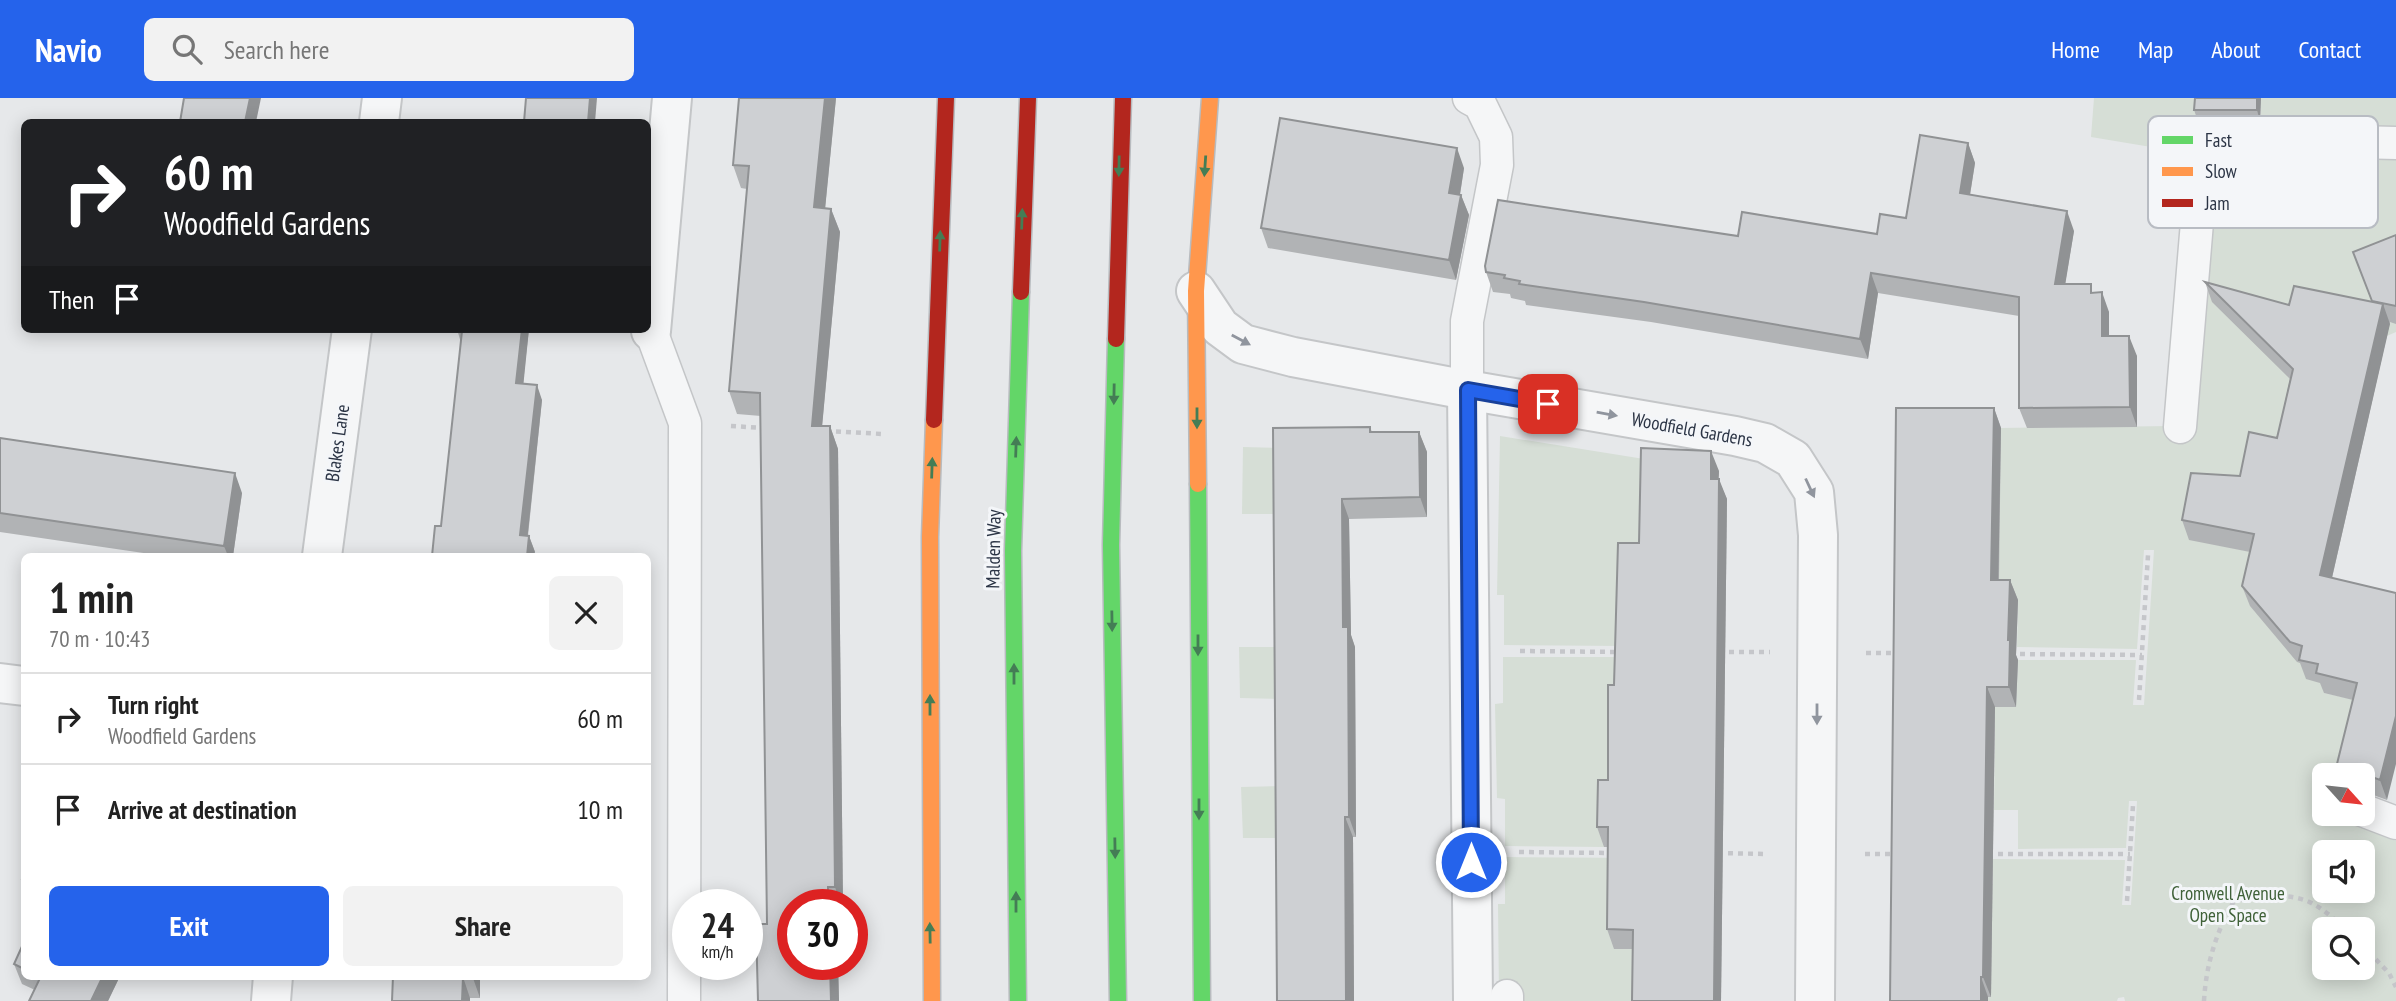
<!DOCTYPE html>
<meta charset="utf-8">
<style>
:root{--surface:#fff;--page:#f2f2f2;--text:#222;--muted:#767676;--line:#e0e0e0;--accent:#2563eb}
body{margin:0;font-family:"PT Sans Narrow",sans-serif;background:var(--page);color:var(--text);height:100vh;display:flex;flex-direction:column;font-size:26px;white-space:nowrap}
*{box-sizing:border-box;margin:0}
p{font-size:23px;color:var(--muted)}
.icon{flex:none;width:38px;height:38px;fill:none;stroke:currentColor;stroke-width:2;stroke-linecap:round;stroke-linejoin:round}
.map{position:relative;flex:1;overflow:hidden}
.sheet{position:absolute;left:21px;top:455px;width:630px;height:427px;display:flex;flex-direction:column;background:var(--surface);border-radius:10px;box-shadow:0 4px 18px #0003}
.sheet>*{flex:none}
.hud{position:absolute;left:21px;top:21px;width:630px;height:214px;border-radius:10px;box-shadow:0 4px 18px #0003;background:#202124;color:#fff;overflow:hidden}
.needle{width:46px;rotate:117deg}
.tools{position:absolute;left:2312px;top:665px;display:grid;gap:14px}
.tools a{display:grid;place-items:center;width:63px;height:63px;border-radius:10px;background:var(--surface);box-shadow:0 4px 18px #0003;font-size:35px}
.speed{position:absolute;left:672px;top:791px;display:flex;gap:14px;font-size:35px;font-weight:700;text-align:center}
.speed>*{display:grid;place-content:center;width:91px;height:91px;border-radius:50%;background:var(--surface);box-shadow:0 4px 18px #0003;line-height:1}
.speed small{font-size:18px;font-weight:400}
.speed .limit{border:10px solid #d22;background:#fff;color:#111}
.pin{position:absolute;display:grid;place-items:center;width:60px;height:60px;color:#fff;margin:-30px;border-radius:14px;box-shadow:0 4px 10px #0006}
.me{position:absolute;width:77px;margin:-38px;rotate:0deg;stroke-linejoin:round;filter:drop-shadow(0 0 5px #0008)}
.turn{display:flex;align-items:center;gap:24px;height:147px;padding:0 28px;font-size:32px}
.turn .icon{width:91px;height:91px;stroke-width:2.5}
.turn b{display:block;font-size:49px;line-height:60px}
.then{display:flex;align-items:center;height:66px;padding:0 28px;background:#0003;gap:14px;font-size:26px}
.round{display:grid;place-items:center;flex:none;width:74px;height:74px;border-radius:10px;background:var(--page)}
.headline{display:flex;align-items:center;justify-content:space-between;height:119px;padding:0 28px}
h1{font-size:42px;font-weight:800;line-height:52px}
.action{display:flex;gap:14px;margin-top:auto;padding:14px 28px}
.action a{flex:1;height:80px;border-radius:10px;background:var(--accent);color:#fff;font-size:28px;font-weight:800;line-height:80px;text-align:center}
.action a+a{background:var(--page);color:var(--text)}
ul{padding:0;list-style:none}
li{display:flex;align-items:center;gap:21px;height:91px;padding:0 28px;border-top:2px solid var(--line)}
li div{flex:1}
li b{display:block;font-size:26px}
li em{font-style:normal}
header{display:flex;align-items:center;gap:42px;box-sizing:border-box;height:98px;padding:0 35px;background:var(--accent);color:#fff}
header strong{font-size:33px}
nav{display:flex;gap:38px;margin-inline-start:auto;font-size:24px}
.search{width:490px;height:63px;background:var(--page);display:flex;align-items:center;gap:18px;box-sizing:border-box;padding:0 24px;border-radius:10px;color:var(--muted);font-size:26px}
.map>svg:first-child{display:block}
</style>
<header>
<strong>Navio</strong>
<div class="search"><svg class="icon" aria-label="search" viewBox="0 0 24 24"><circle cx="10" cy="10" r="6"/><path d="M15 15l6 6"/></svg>Search here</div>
<nav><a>Home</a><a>Map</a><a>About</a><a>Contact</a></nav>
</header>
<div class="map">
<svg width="2396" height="903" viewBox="0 0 2396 903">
<rect width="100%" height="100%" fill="#e6e8ea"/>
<g fill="#d6ded6" fill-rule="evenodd">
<path d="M2094 0H2201L2193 56 2091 39Z"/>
<path d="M2261 0H2396V37L2260 35Z"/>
<path d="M2212 46 2396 51V234L2304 274 2285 360 2247 399 2189 441 2261 456 2325 586 2324 595 2364 604 2362 677H2324V716H2332L2396 743V903H2125L2124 899 2118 900 2117 903H1979V900L1991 899V861L1980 786H1993L1992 761 2125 762 2122 807H2131L2137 703H2129L2126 750 2018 751V712H1994L1995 609H2016L2018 562H2136L2133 607H2144L2154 452H2144L2137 551 2017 549 2018 502H1998L2001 330 2172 328ZM2324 754H2362V793H2324ZM2324 831H2362V870H2324Z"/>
<path d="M1500 338 1719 373 1646 448 1623 548 1504 547V497H1497Z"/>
<path d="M1243 349 1281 350V416H1242Z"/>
<path d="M1239 549H1285V601L1240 600Z"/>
<path d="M1503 559H1644L1604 749 1505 748V701L1497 700 1495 606 1503 605Z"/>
<path d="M1285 688 1283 740H1243L1241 689Z"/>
<path d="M1505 759 1643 760 1641 903H1522L1499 897 1498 806H1505Z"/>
</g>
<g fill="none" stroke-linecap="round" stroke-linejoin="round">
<g stroke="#c4c6c8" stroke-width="35">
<g id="lane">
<path d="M651 233 685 325 684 903"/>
<path d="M1467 292V223L1497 67 1496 39 1480 6 1469 0"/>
<path d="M2180 329 2204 40 2396 45"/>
<path d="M2362 712 2396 725"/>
<path d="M1507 903V898"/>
</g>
</g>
<g stroke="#c4c6c8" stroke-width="42">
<g id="street">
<path d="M379 24 382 0"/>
<path d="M1196 193 1220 229 1243 246 1293 259 1467 292 1735 338 1765 345 1793 361 1814 394 1818 437 1815 903"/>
<path d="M651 233 672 0"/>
<path d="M1467 292 1473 903"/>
<path d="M322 458 352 231"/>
<path d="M0 585 24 588"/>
<path d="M271 903 273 878"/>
</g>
</g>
<g stroke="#b8bbbf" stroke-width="19">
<g id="fast">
<path d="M1116 241 1111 447 1118 903"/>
<path d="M1198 386 1202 903"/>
<path d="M1018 903 1013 453 1021 194"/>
</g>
</g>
<g stroke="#b8bbbf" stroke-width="19">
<g id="slow">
<path d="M1198 386 1196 193 1210 0"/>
<path d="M932 903 930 439 934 322"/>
</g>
</g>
<g stroke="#b8bbbf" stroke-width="19">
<g id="jam">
<path d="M1021 194 1028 0"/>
<path d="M1116 241 1123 0"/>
<path d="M934 322 946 0"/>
</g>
</g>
<g stroke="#c5c6ca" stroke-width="4.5" stroke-dasharray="5 5" stroke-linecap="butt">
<path d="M731 328 764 330"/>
<path d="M826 333 883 336"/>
<path d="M1520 553 1620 554"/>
<path d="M1719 554H1770"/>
<path d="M1866 555H1896"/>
<path d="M2010 556 2142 557"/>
<path d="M2139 602 2148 457"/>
<path d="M1519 754 1612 755"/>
<path d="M1718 755 1766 756"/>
<path d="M1865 756H1895"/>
<path d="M1988 756H2130"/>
<path d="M2127 803 2133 707"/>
<path d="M2362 847 2389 875 2396 889"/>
<path d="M2204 903C2206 867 2216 834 2234 803 2260 798 2292 793 2315 807 2326 813 2336 823 2345 831"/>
</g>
<use href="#lane" stroke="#f5f6f7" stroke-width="32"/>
<use href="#street" stroke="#f5f6f7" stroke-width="38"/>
<use href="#fast" stroke="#63d668" stroke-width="16"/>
<use href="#slow" stroke="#ff974d" stroke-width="16"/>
<use href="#jam" stroke="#b3261e" stroke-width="16"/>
</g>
<g fill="#b1b3b5">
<path d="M739 0H836L825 110 831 111 840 134 822 328H830L838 351 843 807H793L838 866 839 903H758L767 826 761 318 737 316 729 293 747 91 741 90 733 67Z"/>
<path d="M2195 0H2261L2260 23H2198L2194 12Z"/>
<path d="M1968 45 1975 65 1970 97 2074 133 2065 186 2095 195 2109 214V238L2137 258V329L2027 330 2019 310V218L1878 195 1868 261 1651 224 1526 207 1525 203 1511 200 1510 196 1493 194 1486 174 1738 138 1877 136 1906 120Z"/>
<path d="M1464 70 1460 97H1461L1469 117 1456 182 1268 150 1261 130Z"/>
<path d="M2396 137V226L2390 224 2332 480 2387 702 2368 695H2362V677H2336L2335 674 2353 602 2324 595 2320 585 2306 581 2300 565 2297 564 2250 508 2242 488 2250 454 2189 442 2182 422 2240 378 2277 340 2290 281 2212 204 2205 184 2289 207 2372 204 2353 154Z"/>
<path d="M457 231H529L523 285 542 302 528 438H529L535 454 441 428 461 245Z"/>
<path d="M1994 310 2001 330 1999 482H2010L2018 502 2016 557 2018 562 2016 609H1995L1991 899 1890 903Z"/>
<path d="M1370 329 1372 334H1419L1427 354V419L1349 421 1351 537 1355 549 1356 739H1353L1354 903H1277L1273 330Z"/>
<path d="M0 340 242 395 233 458H164L0 434Z"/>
<path d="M1719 373 1718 381 1727 401 1721 903H1632L1633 851H1614L1607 831 1608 749H1604L1597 729 1608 682 1614 587Z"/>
<path d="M24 844V878H120L108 903H29L35 892 22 886 14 866Z"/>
<path d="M393 878H480V900H470Z"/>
</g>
<g fill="#909294">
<path d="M250 0H261L256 24H245Z"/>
<path d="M590 0H597L595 24H588Z"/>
<path d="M825 0H836L823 132 814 109Z"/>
<path d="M2257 0H2261L2260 23 2257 12Z"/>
<path d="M1968 45 1975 65 1967 115 1960 95Z"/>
<path d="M1457 50 1464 70 1457 115 1449 95Z"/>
<path d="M1461 97 1469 117 1456 182 1449 162Z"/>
<path d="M831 111 840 134 820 351 812 328Z"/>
<path d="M2067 113 2074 133 2062 206 2055 186Z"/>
<path d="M1871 175 1878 195 1868 261 1860 241Z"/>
<path d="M2102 194 2109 214V258L2102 238Z"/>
<path d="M2383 206 2390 226 2328 497 2320 477Z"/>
<path d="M522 231H529L522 300 516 285Z"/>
<path d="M2129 238 2137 258V329L2130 309Z"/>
<path d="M537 287 542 302 526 453 520 437Z"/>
<path d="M1994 310 2001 330 1998 502 1991 482Z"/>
<path d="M830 328 838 351 843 807H841L835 789Z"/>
<path d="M1419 334 1427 354V419L1420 399Z"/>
<path d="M1711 353 1719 373 1718 400 1711 381Z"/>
<path d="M235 375 242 395 233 458H228L224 448Z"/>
<path d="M1719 381 1727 401 1721 903H1714Z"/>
<path d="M1342 401 1349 421 1351 537 1355 549 1356 739 1349 719 1343 529Z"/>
<path d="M529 438 535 454 534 458H527Z"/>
<path d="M2010 482 2018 502 2016 557 2018 562 2016 609 2009 589 2008 542Z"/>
<path d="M1987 589 1995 609 1991 899 1983 879Z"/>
<path d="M2396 618V666L2387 702 2380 682Z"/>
<path d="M1345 719 1353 739 1354 903H1346Z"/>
<path d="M828 789 834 807H828Z"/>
<path d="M830 866H838L839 903H831Z"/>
<path d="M103 878H120L108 903H91Z"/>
<path d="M473 878H480V900L473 880Z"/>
<path d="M463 879 470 900V903H462Z"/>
<path d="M1981 879 1988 899V903H1981Z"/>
</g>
<g fill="#ced0d3" stroke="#909294" stroke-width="2">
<path d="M184 0H250L245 24H180Z"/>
<path d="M526 0H590L588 24H524Z"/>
<path d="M739 0H825L814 109 831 111 812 328H830L835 789H828V807H793V866H830L831 903H758L756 826H767L760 295 729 293 749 68 733 67Z"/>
<path d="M2195 0H2257V12H2194Z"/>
<path d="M1280 20 1457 50 1449 95 1461 97 1449 162 1261 130Z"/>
<path d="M1920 37 1968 45 1960 95 2067 113 2055 186H2091V195L2102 194V238H2129L2130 309 2019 310V199L1871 175 1860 241 1644 204 1519 186 1520 183 1504 180 1505 177 1486 174 1485 168 1498 102 1738 138 1742 114 1877 136 1880 116 1906 120Z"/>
<path d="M2396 137V208L2372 203 2353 154Z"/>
<path d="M2205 184 2289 207 2294 188 2383 206 2320 477 2396 495V618L2380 682 2361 675 2346 677 2335 674 2357 585 2316 575 2318 566 2299 562 2302 548 2290 544 2242 488 2254 436 2182 422 2191 375 2240 378 2249 334 2277 340 2293 271Z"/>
<path d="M457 231H522L516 285 537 287 520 437 529 438 527 458H432L435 428H441L462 233H456Z"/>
<path d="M1896 310H1994L1991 482H2010L2008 542H2010L2009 589H1987L1983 879H1981V903H1890Z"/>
<path d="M1370 329V334H1419L1420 399 1342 401 1343 529H1348L1349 719H1345L1346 903H1277L1273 330Z"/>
<path d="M0 340 235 375 224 448 0 415Z"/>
<path d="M1641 350 1711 353V381H1719L1714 903H1632L1633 832 1607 831 1608 729H1597L1598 682H1608V587H1614L1618 445H1639Z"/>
<path d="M24 768V781H22Z"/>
<path d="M24 844V871L14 866Z"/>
<path d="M41 878H103L91 903H29Z"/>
<path d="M393 878H473V880L463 879 462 903H392Z"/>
</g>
<defs><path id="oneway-solid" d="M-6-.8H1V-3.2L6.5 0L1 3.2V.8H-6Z" transform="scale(1.75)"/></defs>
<g fill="#447d55">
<use href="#oneway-solid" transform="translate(1119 68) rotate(91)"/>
<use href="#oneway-solid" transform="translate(1205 68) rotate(94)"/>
<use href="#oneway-solid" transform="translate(1022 121) rotate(-88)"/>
<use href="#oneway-solid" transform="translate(940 143) rotate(-88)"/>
<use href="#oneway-solid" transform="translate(1114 296) rotate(91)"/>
<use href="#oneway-solid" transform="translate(1197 320) rotate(90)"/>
<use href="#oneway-solid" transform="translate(1016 349) rotate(-88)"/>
<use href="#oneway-solid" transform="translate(932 370) rotate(-88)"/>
<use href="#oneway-solid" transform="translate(1112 523) rotate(89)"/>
<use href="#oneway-solid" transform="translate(1198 547) rotate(90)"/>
<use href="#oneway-solid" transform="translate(1014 576) rotate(-90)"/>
<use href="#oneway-solid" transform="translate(930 607) rotate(-90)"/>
<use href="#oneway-solid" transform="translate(1199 711) rotate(90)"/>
<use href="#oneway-solid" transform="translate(1115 750) rotate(89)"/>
<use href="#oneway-solid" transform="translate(1016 804) rotate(-90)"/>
<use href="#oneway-solid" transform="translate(930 835) rotate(-91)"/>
</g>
<g fill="#90959e">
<use href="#oneway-solid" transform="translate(1241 242) rotate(28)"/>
<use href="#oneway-solid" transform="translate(1607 316) rotate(10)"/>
<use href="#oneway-solid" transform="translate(1810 390) rotate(65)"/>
<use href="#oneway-solid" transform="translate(1817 616) rotate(90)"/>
</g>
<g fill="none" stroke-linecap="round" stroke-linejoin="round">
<g stroke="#184099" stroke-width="18">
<path id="route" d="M1471 764 1468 292 1548 306"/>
</g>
<use href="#route" stroke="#2563eb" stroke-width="12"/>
</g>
<g text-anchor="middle" stroke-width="6" stroke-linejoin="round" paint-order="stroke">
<g font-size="19" fill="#2b3445" stroke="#f4f6f9">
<text transform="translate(1692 331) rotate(10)" y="7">Woodfield Gardens</text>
<text transform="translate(337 345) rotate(-82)" y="7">Blakes Lane</text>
<text transform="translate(993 451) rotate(-89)" y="7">Malden Way</text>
</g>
<g font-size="19" fill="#3f6138" stroke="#f4f6f9">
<text x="2228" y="802">Cromwell Avenue<tspan x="2228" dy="22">Open Space</tspan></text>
</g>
</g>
<rect x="2148" y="18" width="230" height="112" rx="10" fill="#f4f6f9" stroke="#b8bcc3" stroke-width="2"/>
<rect x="2162" y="38" width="31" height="8" fill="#63d668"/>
<rect x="2162" y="69" width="31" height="9" fill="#ff974d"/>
<rect x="2162" y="101" width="31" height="8" fill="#b3261e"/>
<g font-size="19" fill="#2b3445">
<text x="2205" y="49">Fast</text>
<text x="2205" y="80">Slow</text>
<text x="2205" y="112">Jam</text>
</g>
</svg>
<div class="tools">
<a><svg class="needle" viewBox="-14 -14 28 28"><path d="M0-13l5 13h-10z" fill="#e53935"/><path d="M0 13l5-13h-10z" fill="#767676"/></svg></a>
<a><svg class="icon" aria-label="sound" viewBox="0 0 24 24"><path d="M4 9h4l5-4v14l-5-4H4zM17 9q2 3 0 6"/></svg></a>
<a><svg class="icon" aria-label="search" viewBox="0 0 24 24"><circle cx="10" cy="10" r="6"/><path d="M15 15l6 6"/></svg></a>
</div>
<div class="speed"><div>24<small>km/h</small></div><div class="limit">30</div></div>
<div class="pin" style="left:1548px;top:306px;background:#d93025"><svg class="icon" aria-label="arrive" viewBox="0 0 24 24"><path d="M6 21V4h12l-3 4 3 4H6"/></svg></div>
<svg class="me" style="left:1471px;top:764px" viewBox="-20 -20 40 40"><circle r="17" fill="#2563eb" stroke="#fff" stroke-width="3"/><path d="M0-11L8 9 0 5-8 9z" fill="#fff"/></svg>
<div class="hud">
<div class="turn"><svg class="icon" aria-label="right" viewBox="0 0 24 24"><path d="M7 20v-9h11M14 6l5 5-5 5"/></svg><div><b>60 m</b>Woodfield Gardens</div></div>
<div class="then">Then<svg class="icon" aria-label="arrive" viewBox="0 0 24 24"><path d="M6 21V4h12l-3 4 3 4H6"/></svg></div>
</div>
<section class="sheet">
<div class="headline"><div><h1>1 min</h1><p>70 m · 10:43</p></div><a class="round"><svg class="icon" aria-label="close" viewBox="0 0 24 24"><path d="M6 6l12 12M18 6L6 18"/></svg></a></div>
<ul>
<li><svg class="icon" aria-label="right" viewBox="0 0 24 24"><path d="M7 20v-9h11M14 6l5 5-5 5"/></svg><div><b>Turn right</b><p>Woodfield Gardens</p></div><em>60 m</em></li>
<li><svg class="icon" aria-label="arrive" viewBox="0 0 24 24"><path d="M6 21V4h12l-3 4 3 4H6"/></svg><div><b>Arrive at destination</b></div><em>10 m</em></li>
</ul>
<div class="action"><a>Exit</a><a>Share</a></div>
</section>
</div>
